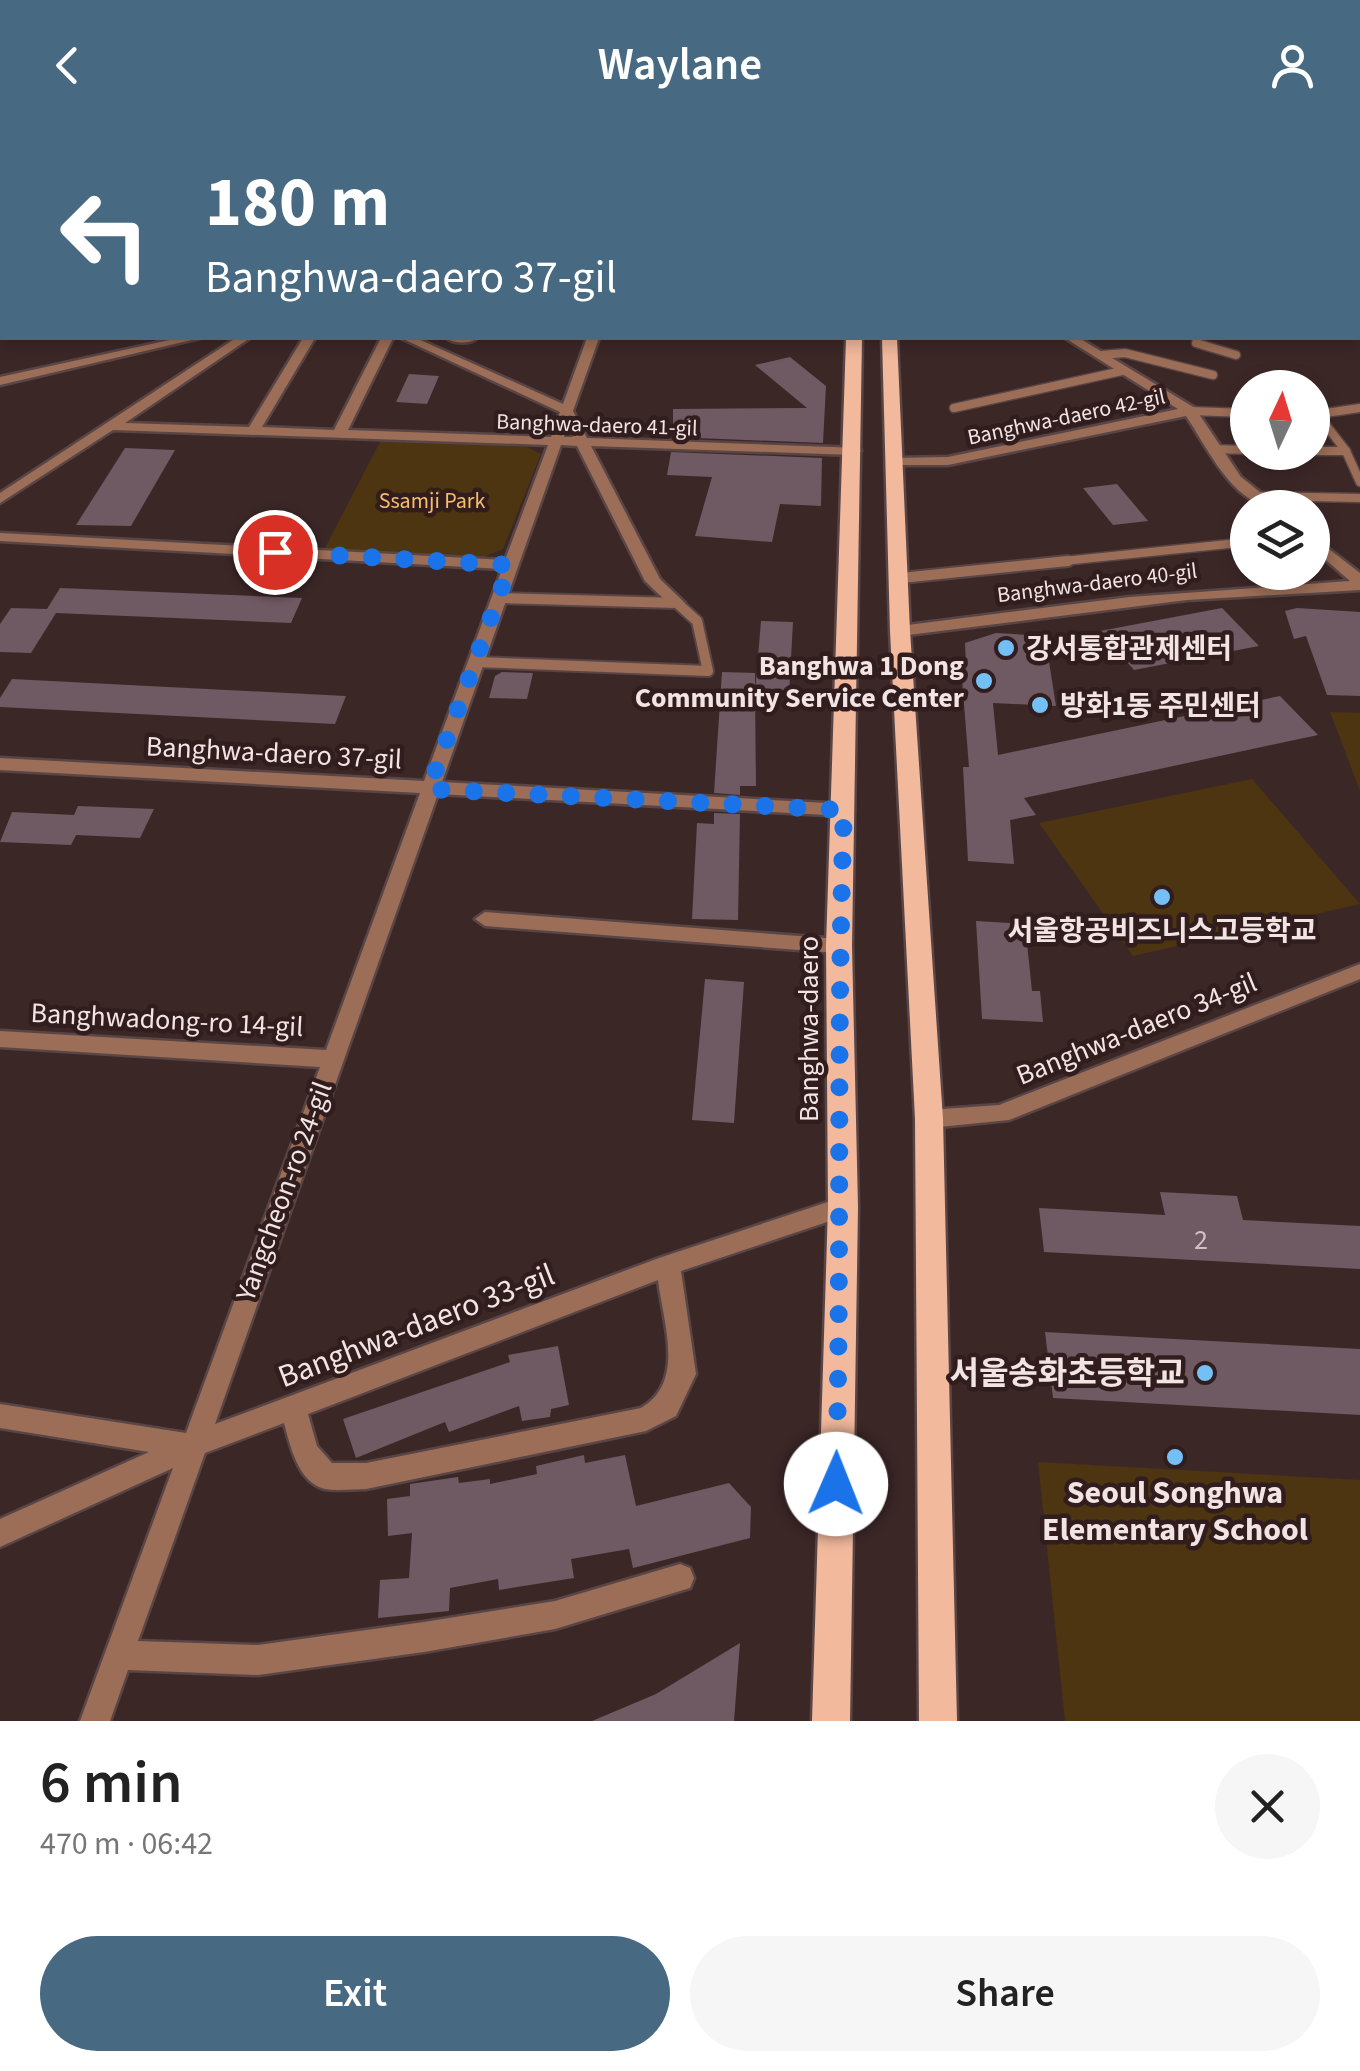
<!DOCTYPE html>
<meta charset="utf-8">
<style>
:root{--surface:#fff;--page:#f6f6f6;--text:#222;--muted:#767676;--accent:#476981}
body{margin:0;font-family:"Source Sans 3","Noto Sans KR",sans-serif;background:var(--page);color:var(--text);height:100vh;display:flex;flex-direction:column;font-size:38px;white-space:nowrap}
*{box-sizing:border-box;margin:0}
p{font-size:32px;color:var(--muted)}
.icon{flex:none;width:55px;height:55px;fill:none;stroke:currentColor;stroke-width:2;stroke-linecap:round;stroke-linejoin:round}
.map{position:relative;height:1591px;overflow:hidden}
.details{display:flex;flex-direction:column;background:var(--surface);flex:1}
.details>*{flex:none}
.banner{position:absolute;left:0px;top:0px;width:1360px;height:210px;box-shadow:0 5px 15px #0003;background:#476981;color:#fff;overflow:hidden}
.needle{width:65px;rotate:4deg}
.tools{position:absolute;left:1230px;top:240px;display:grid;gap:20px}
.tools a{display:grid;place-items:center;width:100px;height:100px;border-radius:50%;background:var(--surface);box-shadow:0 5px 15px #0003;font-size:50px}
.pin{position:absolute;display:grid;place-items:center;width:85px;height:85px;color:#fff;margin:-42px;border:5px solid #fff;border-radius:50%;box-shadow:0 2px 10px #0007}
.me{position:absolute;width:110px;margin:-55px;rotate:1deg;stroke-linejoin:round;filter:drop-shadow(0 0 8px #0008)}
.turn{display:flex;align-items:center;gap:35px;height:210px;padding:0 40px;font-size:45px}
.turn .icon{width:130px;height:130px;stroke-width:2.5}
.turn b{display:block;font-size:70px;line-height:85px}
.round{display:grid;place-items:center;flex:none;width:105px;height:105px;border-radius:52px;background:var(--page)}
.head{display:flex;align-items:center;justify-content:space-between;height:170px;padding:0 40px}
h1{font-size:60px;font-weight:600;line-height:75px}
.button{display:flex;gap:20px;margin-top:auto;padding:20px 40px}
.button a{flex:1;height:115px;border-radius:60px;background:var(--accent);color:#fff;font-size:40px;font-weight:600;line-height:115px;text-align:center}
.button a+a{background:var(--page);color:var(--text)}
header{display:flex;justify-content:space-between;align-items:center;height:130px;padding:0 40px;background:var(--accent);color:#fff;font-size:45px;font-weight:600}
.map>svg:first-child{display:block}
</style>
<header><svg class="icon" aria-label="back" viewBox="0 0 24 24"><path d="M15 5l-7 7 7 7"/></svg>Waylane<svg class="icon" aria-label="person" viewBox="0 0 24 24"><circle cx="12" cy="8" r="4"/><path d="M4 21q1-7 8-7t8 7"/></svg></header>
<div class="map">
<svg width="1360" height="1591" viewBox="0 0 1360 1591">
<rect width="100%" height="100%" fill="#3c2727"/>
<g fill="#4c3510">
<path d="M381 310 523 315 541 324 503 419 476 430 324 420Z"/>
<path d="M1330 582 1360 583V661Z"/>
<path d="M1252 649 1360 774 1133 826 1039 693Z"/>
<path d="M1038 1332 1360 1350V1591H1065Z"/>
</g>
<g fill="#6f5962">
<path d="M790 227 826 256 823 313 673 307V279L807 278 755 235Z"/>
<path d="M409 244 439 246 427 274 396 272Z"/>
<path d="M125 318 175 320 131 396 76 395Z"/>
<path d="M671 322 822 328 821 376 780 374 772 412 695 406 712 347 667 345Z"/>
<path d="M1117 354 1148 391 1113 395 1083 358Z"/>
<path d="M60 458 302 468 291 493 56 483 31 523 0 522V494L11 478 47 479Z"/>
<path d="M1222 478 1259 516 1134 540 1100 501Z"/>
<path d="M1297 478 1360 482V566L1327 565 1306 506 1294 509 1285 481Z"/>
<path d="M761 491 793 492 789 565 755 564 756 656H740V665L714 663 722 542 755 543V563Z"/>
<path d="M996 503 1045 506 1056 576 993 573 998 625 1280 566 1318 605 1024 668 1036 685 1010 690 1014 734 968 731 963 637H969L961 536 966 537 965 513Z"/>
<path d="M502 542 533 543 527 569 489 568 495 546Z"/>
<path d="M12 549 346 566 335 594 0 577V568Z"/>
<path d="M78 676 154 679 140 708 76 705 71 715 0 712 12 682 74 685Z"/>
<path d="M714 683 740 684 738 790 692 789 697 693 714 694Z"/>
<path d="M976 791 1025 794 1032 861H1040L1043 892 982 889Z"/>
<path d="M705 849 744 852 734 993 692 990Z"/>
<path d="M1160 1062 1237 1066 1243 1090 1360 1096V1139L1044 1122 1039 1078 1165 1085Z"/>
<path d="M1045 1202 1360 1219V1285L1053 1268Z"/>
<path d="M558 1216 569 1275 551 1279 550 1287 522 1291 519 1276 449 1302 445 1292 356 1328 343 1289 510 1232 508 1225Z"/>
<path d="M584 1325 585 1333 625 1325 636 1376 729 1353 751 1377 750 1408 633 1438 629 1419 571 1429 574 1448 499 1460 498 1449 450 1458 449 1481 378 1488 380 1450 409 1448 412 1403 388 1406 387 1369 410 1366V1354L458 1347 459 1353 490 1349V1354L537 1344 536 1336Z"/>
<path d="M740 1513 734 1591H592L656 1564Z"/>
</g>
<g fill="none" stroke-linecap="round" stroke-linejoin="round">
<g stroke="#594545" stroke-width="11">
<g id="service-far1">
<path d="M1198 208 1196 213 1236 225"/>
<path d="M1101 225 1125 223 1213 245"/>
<path d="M954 278 1122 241"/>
<path d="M1190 281 1248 283"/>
<path d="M1312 285 1360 278"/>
<path d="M1318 285 1346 321 1360 352"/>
<path d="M1212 319 1248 320"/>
<path d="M1312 321H1346"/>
<path d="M1258 366 1360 368"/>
<path d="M1044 433 1248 412"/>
</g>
</g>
<g stroke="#594545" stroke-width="14">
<g id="service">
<path d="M901 448 1068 431"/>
<path d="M476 532 708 541 697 491 677 473 498 468"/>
</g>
</g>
<g stroke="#594545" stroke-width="5">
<g id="minor">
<path d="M334 0H413L415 2H337Z"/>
<path d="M1358 184 1360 185V193L1358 192Z"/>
<path d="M179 208H200L0 255V247Z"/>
<path d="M236 208H250L125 293 249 297 303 208H315L262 297 334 300 381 208H393L348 300 551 307 560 282 401 208H416L563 274 587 208H599L573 281 587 308 859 318 861 321 854 325 591 316 660 449 685 473 677 478 671 476 645 451 577 316 561 315 442 652 845 674 854 680 845 686 438 664 215 1294 659 1128 843 1067 851 1070 855 1077 851 1084 681 1141 696 1244 676 1286 646 1301 366 1359C353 1359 338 1361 325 1359 298 1353 290 1315 284 1293L205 1323 138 1511 258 1515 424 1492 555 1471 680 1434 690 1438 694 1448 690 1458 555 1499 424 1522 258 1545 128 1540 110 1591H80L173 1338 0 1417V1389L149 1322 0 1298V1274L186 1303 320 937 0 917V901L326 920 420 663 0 640V628L424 651 502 439 0 411V403L505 430 548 315 113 300 0 373V363ZM568 297 573 307H564ZM658 1150C663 1193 686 1252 641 1278L366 1333H332L317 1316 308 1284Z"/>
<path d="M447 208H477C471 214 453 214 447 208Z"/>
<path d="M1065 208H1079L1195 278 1241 347 1280 378C1234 378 1209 320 1186 286L948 335H888V329L893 328 948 327 1178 279Z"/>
<path d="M1312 406 1360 443V460L1187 470 900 506 892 501 900 496 1130 467 1350 451 1312 418Z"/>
<path d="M485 782 839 809 849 816 839 823 485 796 475 789Z"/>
<path d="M1360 834V849L1009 990 929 998 921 995 918 989 921 983 929 980 999 975Z"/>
</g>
</g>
<g stroke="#594545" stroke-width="5">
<g id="secondary">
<rect x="0" y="57" width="2" height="6"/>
<rect x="1358" y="109" width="2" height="7"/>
</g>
</g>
<g stroke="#594545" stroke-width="5">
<g id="primary">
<rect x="851" y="0" width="12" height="2"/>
<rect x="888" y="0" width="12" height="2"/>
<path d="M846 208H862L852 816 858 1077 850 1591H812L828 1077 826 816Z"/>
<path d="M882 208H897L910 501 943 989 957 1591H919L915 989 890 501Z"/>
</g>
</g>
<use href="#service-far1" stroke="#9c6e57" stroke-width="8"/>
<use href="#service" stroke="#9c6e57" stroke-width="10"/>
<use href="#minor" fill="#9c6e57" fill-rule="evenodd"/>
<use href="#secondary" fill="#db916d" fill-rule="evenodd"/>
<use href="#primary" fill="#f2b99d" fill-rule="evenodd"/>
</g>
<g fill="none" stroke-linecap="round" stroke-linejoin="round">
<path stroke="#1a73e8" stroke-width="18" stroke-dasharray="0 32.4" d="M275 422 510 435 429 659 844 680C836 904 842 1129 836 1354"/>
</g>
<g fill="#74c0f6" stroke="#311d1d" stroke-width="4">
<circle cx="1006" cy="518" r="10"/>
<circle cx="984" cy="551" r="10"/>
<circle cx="1040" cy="575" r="10"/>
<circle cx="1162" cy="767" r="10"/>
<circle cx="1205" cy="1243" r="10"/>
<circle cx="1175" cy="1327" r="10"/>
</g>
<g text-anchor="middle" stroke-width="9" stroke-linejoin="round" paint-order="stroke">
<g font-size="22" fill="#f3e4e4" stroke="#311d1d">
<text transform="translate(1066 286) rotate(-12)" y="8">Banghwa-daero 42-gil</text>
<text transform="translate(597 294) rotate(2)" y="8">Banghwa-daero 41-gil</text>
<text transform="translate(1097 452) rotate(-7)" y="8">Banghwa-daero 40-gil</text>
</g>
<g font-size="22" fill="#f8be6a" stroke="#311d1d">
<text x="432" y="378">Ssamji Park</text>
</g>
<g font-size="28" font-weight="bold" fill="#f3e4e4" stroke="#311d1d" text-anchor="start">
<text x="1026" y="528">강서통합관제센터</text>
<text x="964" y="545" text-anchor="end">Banghwa 1 Dong<tspan x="964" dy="32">Community Service Center</tspan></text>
<text x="1060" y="585">방화1동 주민센터</text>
<text x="1162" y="810" text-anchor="middle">서울항공비즈니스고등학교</text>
</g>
<g font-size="28" fill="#f3e4e4" stroke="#311d1d">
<text transform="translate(274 622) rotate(3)" y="10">Banghwa-daero 37-gil</text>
<text transform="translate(167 889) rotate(3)" y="10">Banghwadong-ro 14-gil</text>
<text transform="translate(1136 898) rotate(-22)" y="10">Banghwa-daero 34-gil</text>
<text transform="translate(808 899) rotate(-90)" y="10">Banghwa-daero</text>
<text transform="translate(283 1061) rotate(-70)" y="10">Yangcheon-ro 24-gil</text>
</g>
<g font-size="28" fill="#d2c1c4">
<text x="1201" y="1119">2</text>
</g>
<g font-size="32" fill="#f3e4e4" stroke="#311d1d">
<text transform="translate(416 1195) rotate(-21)" y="11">Banghwa-daero 33-gil</text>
</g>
<g font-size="32" font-weight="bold" fill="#f3e4e4" stroke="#311d1d" text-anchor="end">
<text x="1185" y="1254">서울송화초등학교</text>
<text x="1175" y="1373" text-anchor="middle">Seoul Songhwa<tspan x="1175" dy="37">Elementary School</tspan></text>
</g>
</g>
</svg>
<div class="tools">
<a><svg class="needle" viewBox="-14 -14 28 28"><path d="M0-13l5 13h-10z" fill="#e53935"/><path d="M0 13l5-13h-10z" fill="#767676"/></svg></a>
<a><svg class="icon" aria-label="layers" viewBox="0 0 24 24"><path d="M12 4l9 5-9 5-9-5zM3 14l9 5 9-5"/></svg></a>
</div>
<div class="pin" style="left:275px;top:422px;background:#d93025"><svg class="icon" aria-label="arrive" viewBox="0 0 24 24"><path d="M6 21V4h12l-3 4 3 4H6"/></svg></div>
<svg class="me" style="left:836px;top:1354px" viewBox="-20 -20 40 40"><circle r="19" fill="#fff"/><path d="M0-13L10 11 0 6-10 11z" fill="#1a73e8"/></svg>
<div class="banner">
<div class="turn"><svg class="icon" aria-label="left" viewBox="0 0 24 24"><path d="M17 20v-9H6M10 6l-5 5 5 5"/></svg><div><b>180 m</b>Banghwa-daero 37-gil</div></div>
</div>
</div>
<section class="details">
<div class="head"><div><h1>6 min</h1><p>470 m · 06:42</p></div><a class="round"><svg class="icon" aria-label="close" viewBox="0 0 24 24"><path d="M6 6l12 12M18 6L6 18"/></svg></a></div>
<div class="button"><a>Exit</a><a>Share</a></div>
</section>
